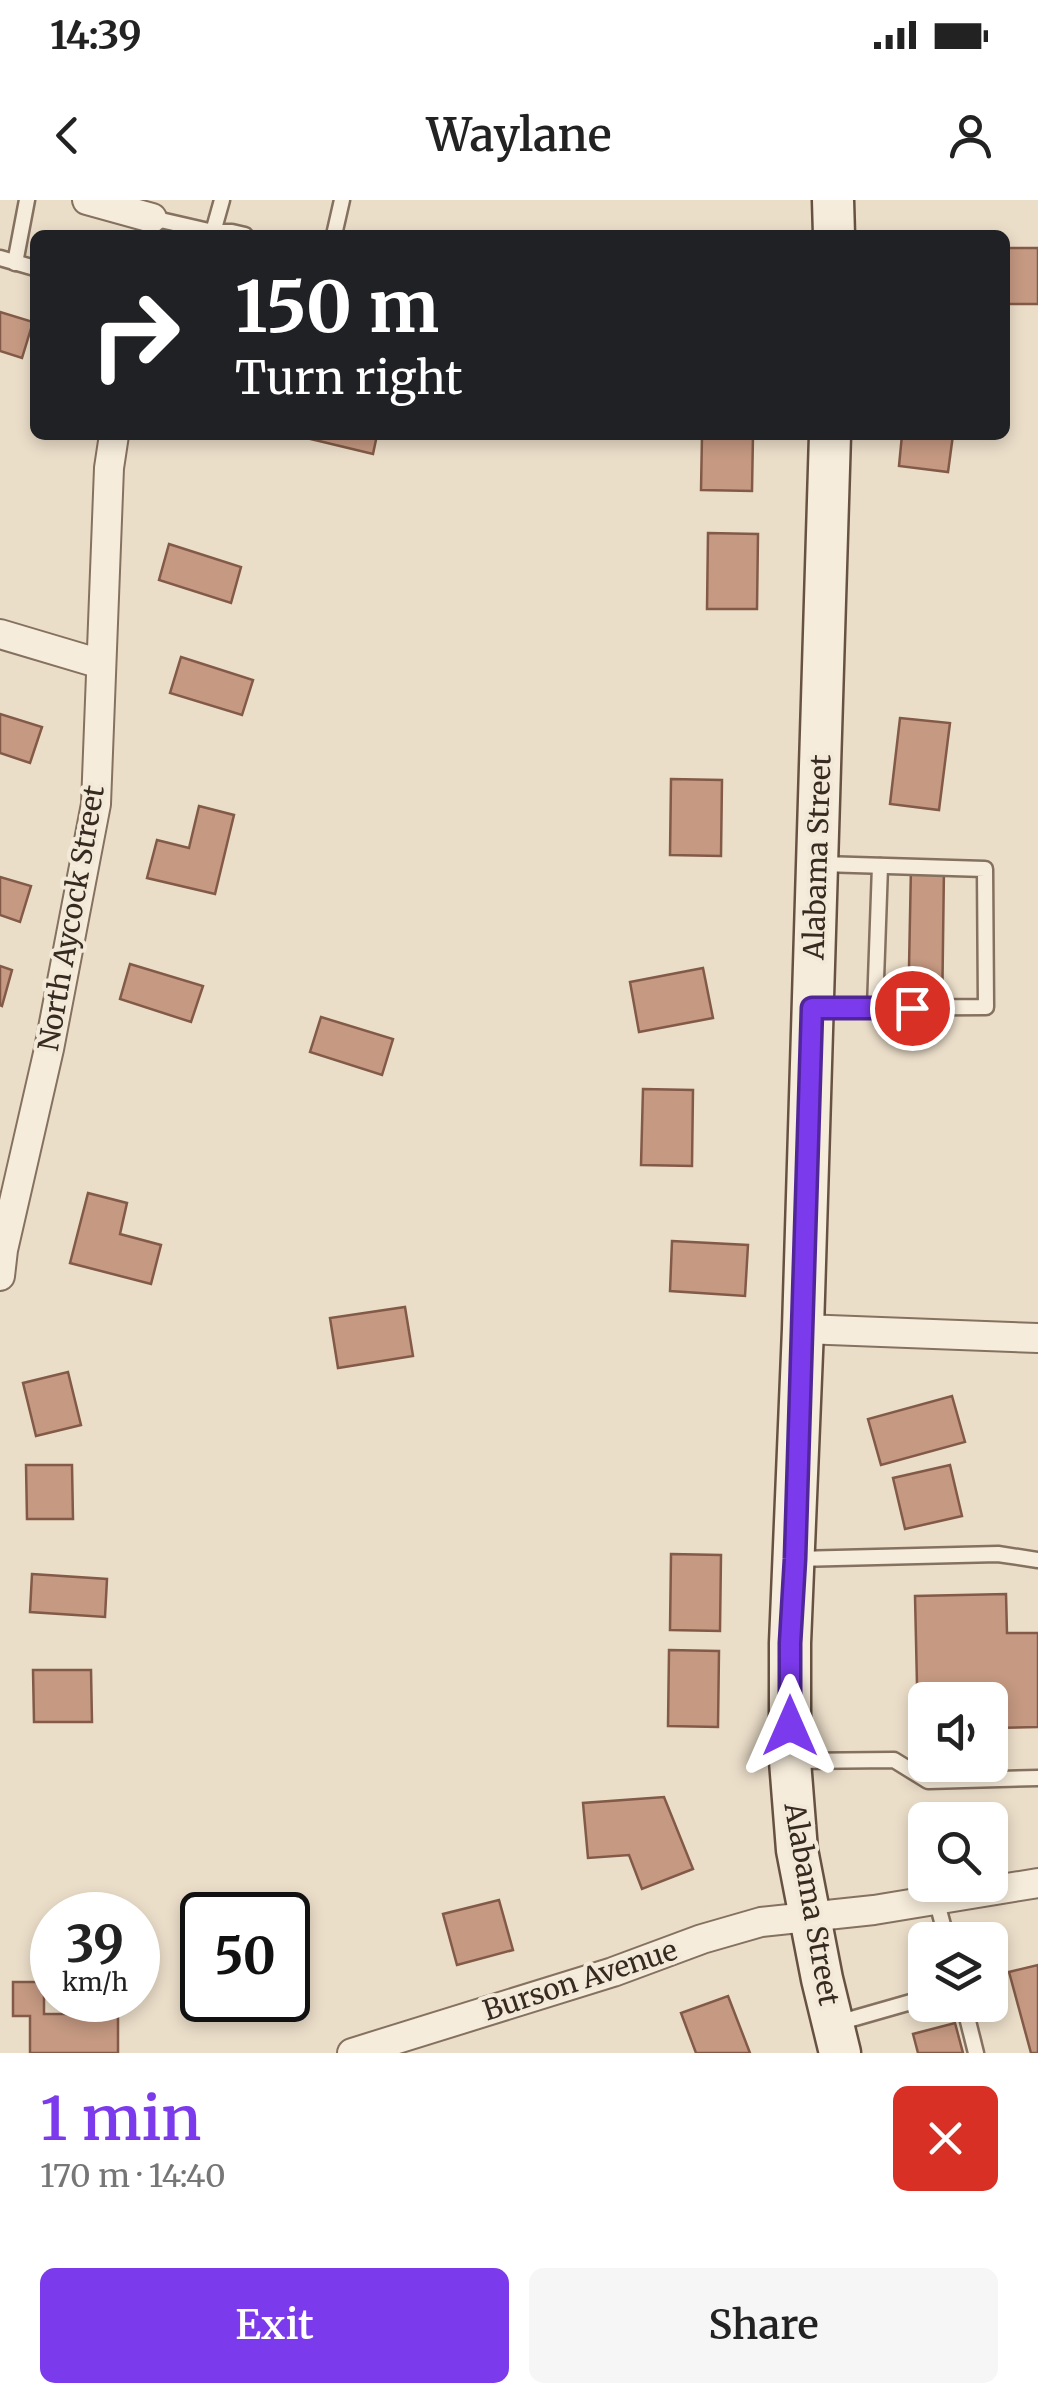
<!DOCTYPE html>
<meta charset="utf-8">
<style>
:root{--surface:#fff;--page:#f6f6f6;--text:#222;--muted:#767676;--accent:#7c3aed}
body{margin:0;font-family:Merriweather,serif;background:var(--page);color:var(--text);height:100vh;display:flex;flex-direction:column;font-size:38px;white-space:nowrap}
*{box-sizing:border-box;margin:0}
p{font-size:32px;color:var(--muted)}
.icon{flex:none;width:55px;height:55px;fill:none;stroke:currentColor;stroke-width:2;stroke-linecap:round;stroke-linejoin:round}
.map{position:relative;height:1853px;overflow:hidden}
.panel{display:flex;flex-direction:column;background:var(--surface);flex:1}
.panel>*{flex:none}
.top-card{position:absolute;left:30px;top:30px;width:980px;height:210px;border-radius:15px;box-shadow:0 5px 15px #0003;background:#202124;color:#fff;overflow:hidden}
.buttons{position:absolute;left:908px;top:1482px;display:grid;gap:20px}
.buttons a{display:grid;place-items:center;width:100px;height:100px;border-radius:15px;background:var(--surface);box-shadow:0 5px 15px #0003;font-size:50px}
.speed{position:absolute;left:30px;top:1692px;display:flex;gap:20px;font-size:50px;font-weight:700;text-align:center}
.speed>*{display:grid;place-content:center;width:130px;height:130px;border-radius:50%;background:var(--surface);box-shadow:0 5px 15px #0003;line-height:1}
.speed small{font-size:25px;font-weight:400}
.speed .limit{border:5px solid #111;border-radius:15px;background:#fff;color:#111}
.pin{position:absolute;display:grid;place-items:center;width:85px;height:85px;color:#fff;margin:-42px;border:5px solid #fff;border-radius:50%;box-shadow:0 2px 10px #0007}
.me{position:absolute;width:110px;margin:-55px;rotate:0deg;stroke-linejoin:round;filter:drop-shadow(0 0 8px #0008)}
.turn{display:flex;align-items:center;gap:35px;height:210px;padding:0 40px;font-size:45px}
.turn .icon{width:130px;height:130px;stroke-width:2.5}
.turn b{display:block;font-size:70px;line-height:85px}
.round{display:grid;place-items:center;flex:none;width:105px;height:105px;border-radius:15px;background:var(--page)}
.head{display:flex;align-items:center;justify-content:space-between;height:170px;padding:0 40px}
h1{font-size:60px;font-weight:600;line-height:75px;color:var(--accent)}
.primary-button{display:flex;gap:20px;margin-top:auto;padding:20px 40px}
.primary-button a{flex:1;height:115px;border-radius:15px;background:var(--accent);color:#fff;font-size:40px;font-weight:600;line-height:115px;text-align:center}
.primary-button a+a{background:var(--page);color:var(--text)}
.status{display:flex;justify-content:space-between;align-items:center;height:70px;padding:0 50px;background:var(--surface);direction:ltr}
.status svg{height:28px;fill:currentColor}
header{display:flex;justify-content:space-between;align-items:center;height:130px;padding:0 40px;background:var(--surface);font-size:45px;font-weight:600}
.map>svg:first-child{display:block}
</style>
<div class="status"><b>14:39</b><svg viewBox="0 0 49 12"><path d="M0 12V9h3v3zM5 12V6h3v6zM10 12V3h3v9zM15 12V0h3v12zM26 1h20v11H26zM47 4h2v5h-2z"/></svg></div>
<header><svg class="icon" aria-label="back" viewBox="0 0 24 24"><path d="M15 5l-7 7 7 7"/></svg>Waylane<svg class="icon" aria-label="person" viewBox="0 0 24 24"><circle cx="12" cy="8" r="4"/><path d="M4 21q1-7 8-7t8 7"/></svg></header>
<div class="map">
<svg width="1038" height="1853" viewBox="0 0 1038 1853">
<rect width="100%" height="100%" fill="#ebdec9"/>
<g fill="#c59982" stroke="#825a47" stroke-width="2.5">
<rect x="1005" y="48" width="33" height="56"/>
<path d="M0 112 33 122 22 158 0 151Z"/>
<path d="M294 235H377L373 254Z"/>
<path d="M702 235H753L752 291 701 290Z"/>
<path d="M902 235H953L948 272 899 266Z"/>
<path d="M708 333 758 334 757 409H707Z"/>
<path d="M169 344 241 367 231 403 159 380Z"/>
<path d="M181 457 253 480 242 515 170 493Z"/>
<path d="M0 514 42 527 30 563 0 553Z"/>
<path d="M900 518 950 523 939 610 890 604Z"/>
<path d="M671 579 722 580 721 656 670 655Z"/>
<path d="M199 606 234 615 215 694 147 678 157 640 189 648Z"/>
<path d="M911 666 944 667 942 819 908 818Z"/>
<path d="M0 677 31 686 20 722 0 715Z"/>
<path d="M130 764 203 786 191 822 120 799Z"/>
<path d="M0 766 12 770 2 806 0 805Z"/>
<path d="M703 768 713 818 639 832 630 782Z"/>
<path d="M321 817 393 839 382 875 310 852Z"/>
<path d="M643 889 693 890 692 966 641 965Z"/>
<path d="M88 993 127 1003 120 1034 161 1045 151 1084 70 1063Z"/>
<path d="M672 1041 748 1045 745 1096 670 1091Z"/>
<path d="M405 1107 413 1156 338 1168 330 1118Z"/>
<path d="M68 1172 81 1225 36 1236 23 1183Z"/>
<path d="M952 1196 965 1242 881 1265 868 1219Z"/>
<path d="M26 1265H72L73 1319H27Z"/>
<path d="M950 1265 962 1316 905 1329 893 1278Z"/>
<path d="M671 1354 721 1355 720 1431 670 1430Z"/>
<path d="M32 1374 107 1379 105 1417 30 1412Z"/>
<path d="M1006 1394 1007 1433H1038V1527L990 1528V1500H925V1529H918L915 1396Z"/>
<path d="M669 1450 719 1451 718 1527 668 1526Z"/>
<path d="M33 1470H91L92 1522H34Z"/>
<path d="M664 1597 693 1669 642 1689 629 1655 588 1658 583 1603Z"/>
<path d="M499 1700 513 1750 457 1765 443 1714Z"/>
<path d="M1038 1765V1853H1031L1009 1772Z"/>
<path d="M13 1782H44V1814H118V1853H30V1816H13Z"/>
<path d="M728 1796 750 1853H696L681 1813Z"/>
<path d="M955 1823 963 1853H918L913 1834Z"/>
</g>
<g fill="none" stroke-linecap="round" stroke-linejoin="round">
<g stroke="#85715f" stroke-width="19">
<g id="service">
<path d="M152 18 213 32H232L245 35"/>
<path d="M213 32 222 0"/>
<path d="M334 35 342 0"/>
<path d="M0 58 35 68"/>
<path d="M15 63 27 0"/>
<path d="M814 808 986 807 985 669 822 664"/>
<path d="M875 808 880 666"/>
<path d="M796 1359 998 1354 1038 1360"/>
<path d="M795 1561 894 1560 928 1581 1038 1578"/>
<path d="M936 1699 947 1740"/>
<path d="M964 1805 976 1853"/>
<path d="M834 1824 925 1798"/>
</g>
</g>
<g stroke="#85715f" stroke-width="32">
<g id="minor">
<path d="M87 0 152 18"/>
<path d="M0 434 101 464"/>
<path d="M0 1076 3 1050 49 849 96 604 109 268 114 235"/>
<path d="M803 1129 1038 1138"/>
<path d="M352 1853 613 1772 702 1739 761 1722 874 1710 1038 1683"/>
</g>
</g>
<g stroke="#675242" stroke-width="45">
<g id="secondary">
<path d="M833 0 834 35"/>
<path d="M830 235 803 1129 790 1443V1561L797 1650 822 1779 840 1853"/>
</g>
</g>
<use href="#service" stroke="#f6ecdb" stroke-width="14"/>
<use href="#minor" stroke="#f6ecdb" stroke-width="28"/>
<use href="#secondary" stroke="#f6ecdb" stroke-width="40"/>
</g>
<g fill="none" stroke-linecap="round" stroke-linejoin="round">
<g stroke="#51269a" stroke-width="25">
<path id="route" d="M790 1526V1443L795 1359 812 808H912"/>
</g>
<use href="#route" stroke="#7c3aed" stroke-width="18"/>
</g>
<g text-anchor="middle" stroke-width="8" stroke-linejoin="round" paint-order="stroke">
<g font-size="28" fill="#372a21" stroke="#f3e9d8">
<text transform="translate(817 657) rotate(-88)" y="10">Alabama Street</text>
<text transform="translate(71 718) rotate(-80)" y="10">North Aycock Street</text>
<text transform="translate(812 1704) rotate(80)" y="10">Alabama Street</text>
<text transform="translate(580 1780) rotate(-18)" y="10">Burson Avenue</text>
</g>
</g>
</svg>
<div class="buttons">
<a><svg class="icon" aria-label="sound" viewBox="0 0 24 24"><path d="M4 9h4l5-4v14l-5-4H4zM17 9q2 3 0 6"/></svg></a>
<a><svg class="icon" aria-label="search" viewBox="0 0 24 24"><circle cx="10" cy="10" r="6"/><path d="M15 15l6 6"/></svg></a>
<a><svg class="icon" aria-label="layers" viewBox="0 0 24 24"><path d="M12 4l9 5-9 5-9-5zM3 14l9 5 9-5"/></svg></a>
</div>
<div class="speed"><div>39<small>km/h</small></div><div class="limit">50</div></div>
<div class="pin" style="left:912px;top:808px;background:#d93025"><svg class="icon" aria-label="arrive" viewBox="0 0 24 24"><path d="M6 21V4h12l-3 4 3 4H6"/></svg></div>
<svg class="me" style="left:790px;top:1526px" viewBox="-20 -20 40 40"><path d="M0-17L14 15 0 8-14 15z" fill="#7c3aed" stroke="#fff" stroke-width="4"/></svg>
<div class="top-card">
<div class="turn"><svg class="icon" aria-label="right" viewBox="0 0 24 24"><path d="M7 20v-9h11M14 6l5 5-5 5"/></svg><div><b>150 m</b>Turn right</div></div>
</div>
</div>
<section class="panel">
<div class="head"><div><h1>1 min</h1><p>170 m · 14:40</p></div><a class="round" style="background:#d93025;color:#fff"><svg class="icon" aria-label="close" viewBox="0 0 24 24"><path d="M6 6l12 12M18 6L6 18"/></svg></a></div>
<div class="primary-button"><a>Exit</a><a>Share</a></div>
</section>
